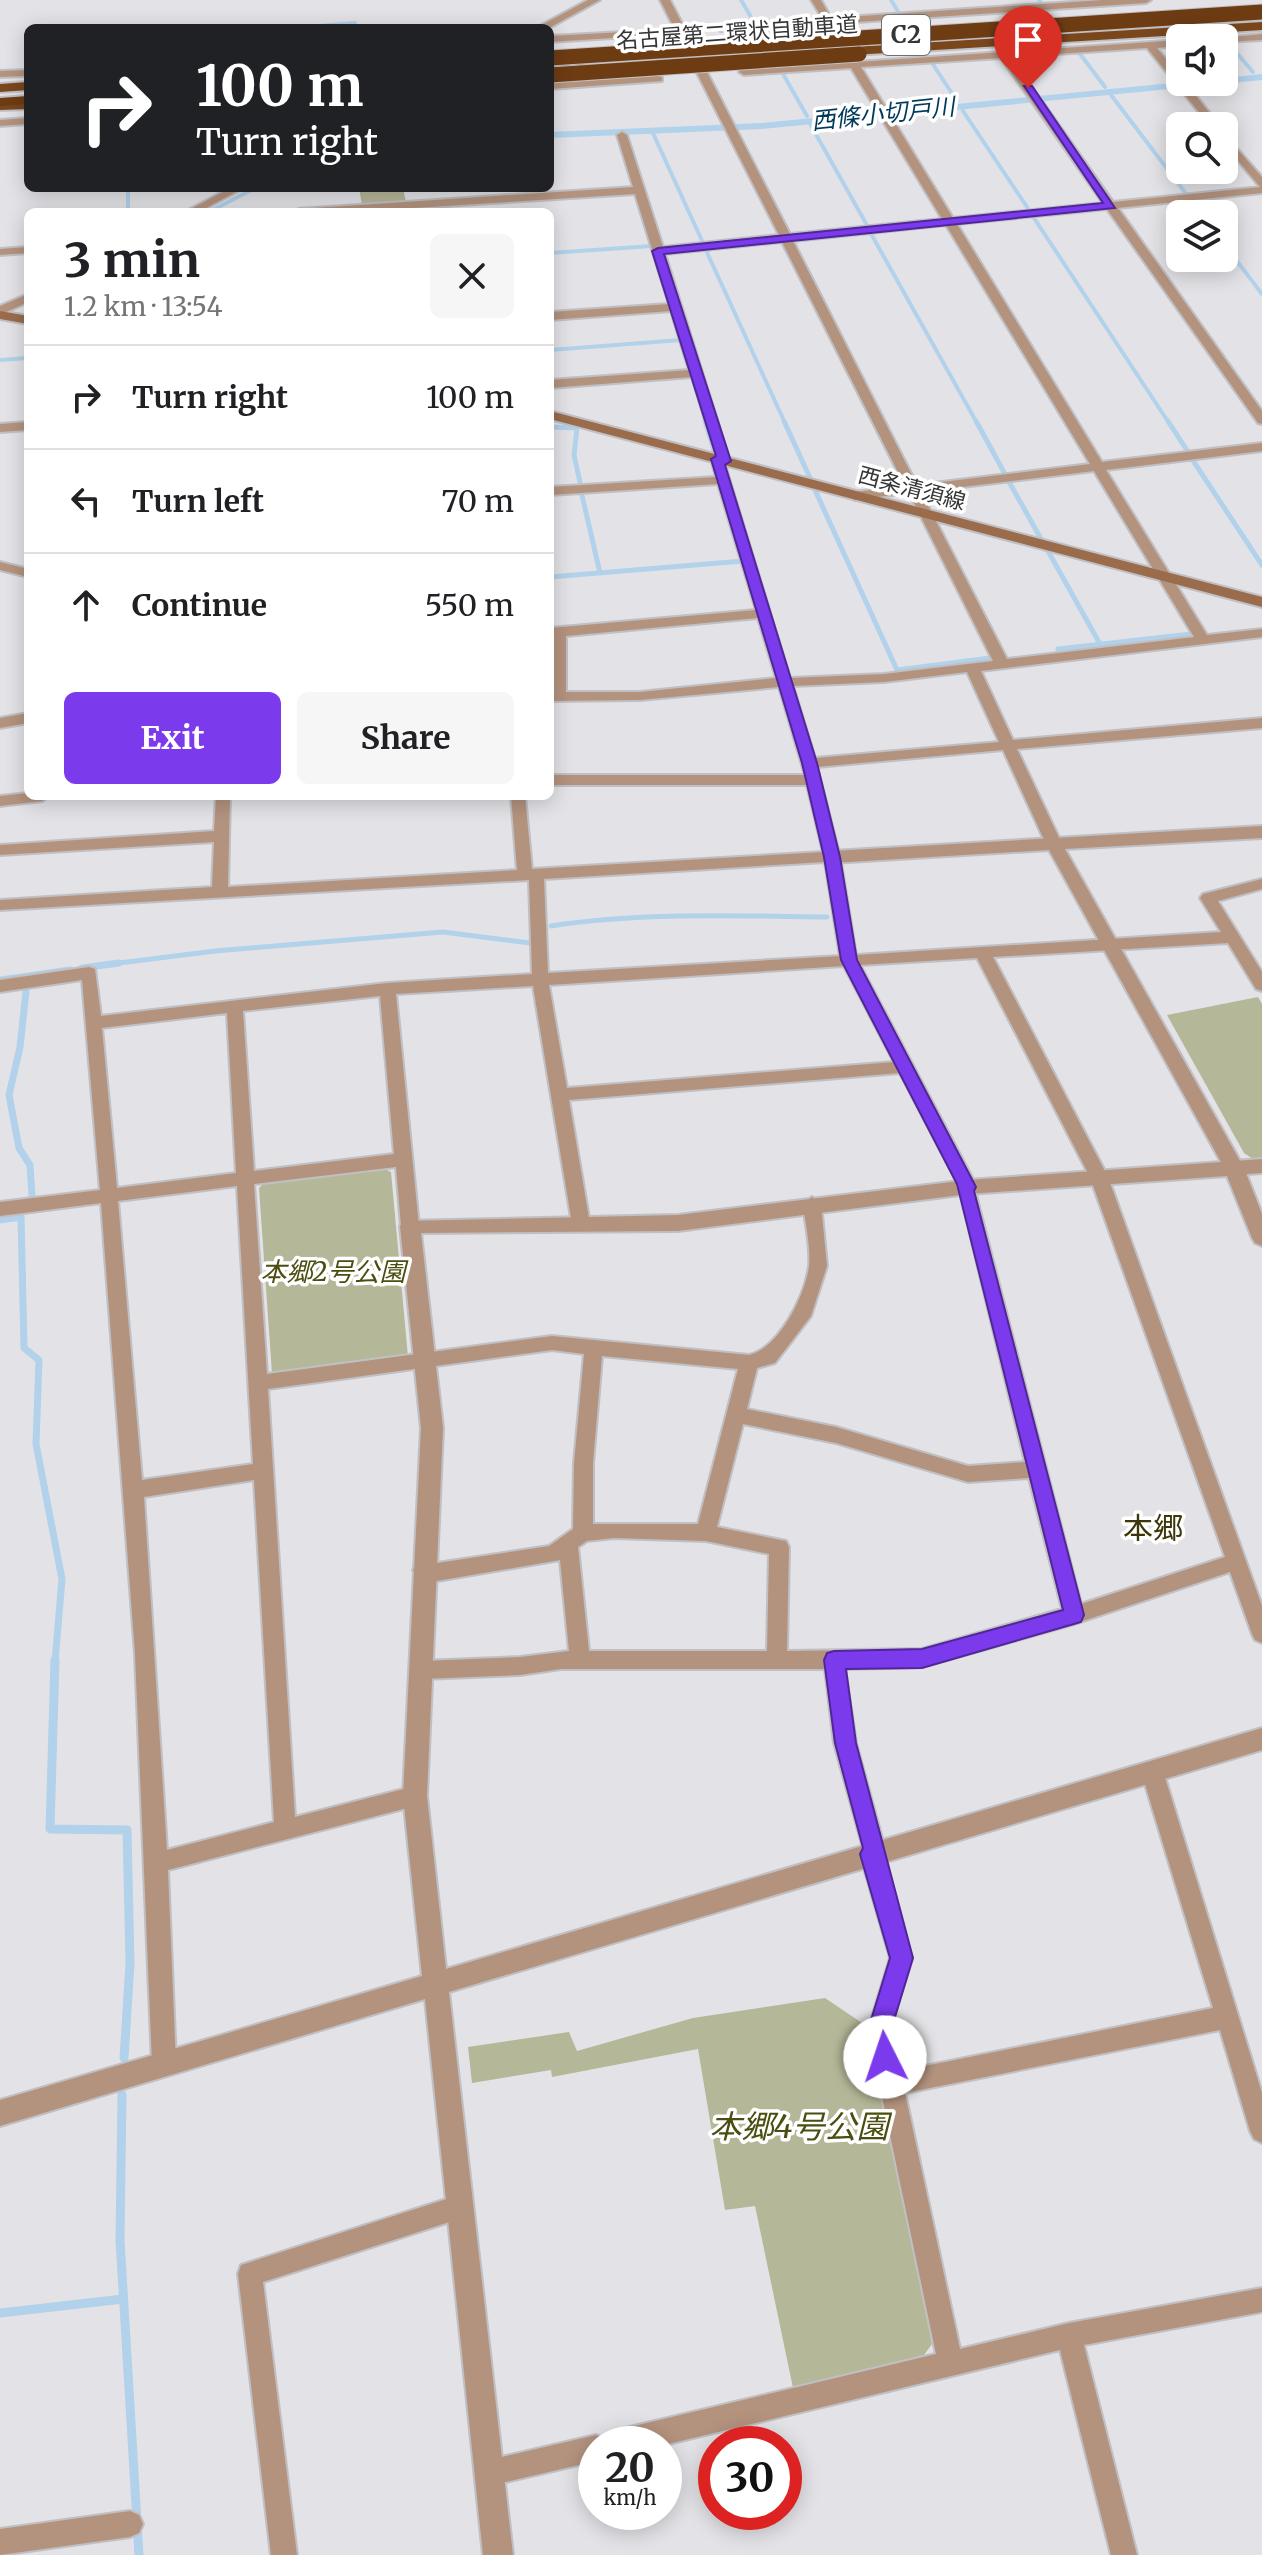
<!DOCTYPE html>
<meta charset="utf-8">
<style>
:root{--surface:#fff;--page:#f6f6f6;--text:#202124;--muted:#757577;--line:#e0e0e0;--accent:#7c3aed}
body{margin:0;font-family:Merriweather,"Noto Sans JP",serif;background:var(--page);color:var(--text);height:100vh;display:flex;flex-direction:column;font-size:30px;white-space:nowrap}
*{box-sizing:border-box;margin:0}
p{font-size:26px;color:var(--muted)}
.icon{flex:none;width:44px;height:44px;fill:none;stroke:currentColor;stroke-width:2;stroke-linecap:round;stroke-linejoin:round}
.map{position:relative;flex:1;overflow:hidden}
.drawer{position:absolute;left:24px;top:208px;width:530px;height:592px;display:flex;flex-direction:column;background:var(--surface);border-radius:12px;box-shadow:0 4px 20px #0003}
.drawer>*{flex:none}
.top-card{position:absolute;left:24px;top:24px;width:530px;height:168px;border-radius:12px;box-shadow:0 4px 20px #0003;background:#202124;color:#fff;overflow:hidden}
.fabs{position:absolute;left:1166px;top:24px;display:grid;gap:16px}
.fabs a{display:grid;place-items:center;width:72px;height:72px;border-radius:12px;background:var(--surface);box-shadow:0 4px 20px #0003;font-size:40px}
.speed{position:absolute;left:578px;top:2426px;display:flex;gap:16px;font-size:40px;font-weight:700;text-align:center}
.speed>*{display:grid;place-content:center;width:104px;height:104px;border-radius:50%;background:var(--surface);box-shadow:0 4px 20px #0003;line-height:1}
.speed small{font-size:20px;font-weight:400}
.speed .limit{border:12px solid #d22;background:#fff;color:#111}
.pin{position:absolute;display:grid;place-items:center;width:68px;height:68px;color:#fff;margin:-82px -34px;border-radius:50% 50% 50% 0;rotate:-45deg;box-shadow:0 0 8px #0007}
.pin .icon{rotate:45deg}
.me{position:absolute;width:88px;margin:-44px;rotate:356deg;stroke-linejoin:round;filter:drop-shadow(0 0 6px #0008)}
.turn{display:flex;align-items:center;gap:28px;height:168px;padding:0 40px;font-size:36px}
.turn .icon{width:104px;height:104px;stroke-width:2.5}
.turn b{display:block;font-size:56px;line-height:68px}
.round{display:grid;place-items:center;flex:none;width:84px;height:84px;border-radius:12px;background:var(--page)}
.summary{display:flex;align-items:center;justify-content:space-between;height:136px;padding:0 40px}
h1{font-size:48px;font-weight:700;line-height:60px}
.cta{display:flex;gap:16px;margin-top:auto;padding:16px 40px}
.cta a{flex:1;height:92px;border-radius:12px;background:var(--accent);color:#fff;font-size:32px;font-weight:700;line-height:92px;text-align:center}
.cta a+a{background:var(--page);color:var(--text)}
ul{padding:0;list-style:none}
li{display:flex;align-items:center;gap:24px;height:104px;padding:0 40px;border-top:2px solid var(--line)}
li div{flex:1}
li b{display:block;font-size:30px}
li em{font-style:normal}
.map>svg:first-child{display:block}
</style>
<div class="map">
<svg width="1262" height="2555" viewBox="0 0 1262 2555">
<rect width="100%" height="100%" fill="#e3e3e7"/>
<g fill="#b5b799">
<path d="M359 188H403L406 202 362 205Z"/>
<path d="M1258 997 1262 1004V1159H1253L1244 1153 1167 1015Z"/>
<path d="M383 1168 391 1172 408 1357 272 1374 259 1188 265 1182Z"/>
<path d="M825 1998 868 2027 932 2344 924 2355 793 2388 755 2206 725 2210 698 2049 552 2077 551 2070 472 2083 468 2047 569 2032 577 2051 693 2018Z"/>
</g>
<path fill="#b2d1eb" d="M1262 74V80L762 129 550 138V132L761 123 1182 82H1224V78Z"/>
<g fill="none" stroke-linecap="round" stroke-linejoin="round">
<g stroke="#b2d1eb" stroke-width="4">
<path d="M741 0 754 22"/>
<path d="M891 0 899 13"/>
<path d="M1039 0 1042 4"/>
<path d="M295 28 355 23"/>
<path d="M1229 44 1253 72"/>
<path d="M1080 54 1105 87"/>
<path d="M932 63 957 101"/>
<path d="M783 74 807 116"/>
<path d="M1111 95 1187 195"/>
<path d="M963 111 1029 210"/>
<path d="M809 122 868 227"/>
<path d="M652 131 703 243"/>
<path d="M128 188V212"/>
<path d="M1190 199 1201 214"/>
<path d="M209 212 255 188"/>
<path d="M1032 215 1169 423"/>
<path d="M870 232 977 423"/>
<path d="M1224 244 1262 294"/>
<path d="M705 248 785 423"/>
<path d="M550 253 652 246"/>
<path d="M550 350 681 340"/>
<path d="M0 360 28 358"/>
<path d="M692 376 706 423"/>
</g>
<g stroke="#b2d1eb" stroke-width="5">
<path d="M705 421 715 453"/>
<path d="M784 421 810 478"/>
<path d="M976 421 1005 474"/>
<path d="M1168 421 1188 452"/>
<path d="M550 427 577 428 574 455 581 487"/>
<path d="M1192 459 1262 565"/>
<path d="M1008 480 1040 537"/>
<path d="M815 490 897 670 990 658"/>
<path d="M581 491 600 573"/>
<path d="M1048 551 1100 644"/>
<path d="M550 577 743 561 741 557"/>
<path d="M1058 649 1191 634"/>
<path d="M551 926C641 912 736 916 827 917"/>
<path d="M103 965 215 951 443 932 530 943"/>
</g>
<g stroke="#b2d1eb" stroke-width="7">
<path d="M82 968 119 963"/>
<path d="M0 980 70 970"/>
<path d="M26 992 20 1047 9 1095 19 1148 30 1165 32 1196"/>
<path d="M0 1220 21 1217 24 1348 39 1360 36 1444 62 1579 55 1662"/>
</g>
<g stroke="#b2d1eb" stroke-width="9">
<path d="M55 1660 50 1829 127 1830 130 1963 124 2058"/>
<path d="M122 2095 120 2240 139 2555"/>
<path d="M0 2313 123 2299"/>
</g>
<g stroke="#c0c0c4" stroke-width="4">
<g id="minor">
<path d="M588 0H600L549 28H536Z"/>
<path d="M660 0H670L790 234 942 219 851 68 744 75 739 72 740 70 1180 40V46L1157 48 1180 76V82H1185L1220 126H1210L1147 48 1011 57 1113 202 1260 187 1224 144V134L1262 177V193L1118 208 1262 411V424L1258 423 1107 209 957 224 1102 462 1262 443V451L1106 470 1207 635 1262 629V637L981 671 1013 740 1262 718V728L1017 749 1062 844 1054 849 1046 844 1003 750 817 767 840 857 856 955 1221 932 1200 898 1203 894 1262 879V889L1218 901 1262 972V991L1256 989 1228 943 993 957 1108 1177 1262 1606V1643L1255 1640 1252 1634 1230 1572 1074 1624 922 1667 845 1669 856 1743 886 1853 883 1859 912 1958 890 2030 900 2071 1213 2008 1141 1771 1144 1764 1152 1761 1160 1764 1163 1771 1262 2093V2143L1254 2139 1250 2131 1220 2030 905 2093 960 2349 1069 2323 1262 2288V2312L1084 2345 1137 2555H1111L1060 2350 664 2445 596 2444V2461L489 2486 480 2482 476 2473 480 2464 489 2460 596 2435 603 2438 613 2431 936 2354 868 2030 890 1958 860 1854 863 1848 834 1743 825 1669H561L520 1675 422 1679 415 1677 412 1670 415 1663 422 1661 520 1657 569 1651 560 1560 437 1581 416 1576 413 1570 416 1564 423 1561 437 1563 549 1546 573 1529 574 1463 584 1354 552 1350 268 1389 295 1817 415 1786 423 1789 426 1796 423 1803 415 1806 168 1870 176 2064 172 2072 164 2076 156 2072 152 2064 135 1654 101 1203 0 1216V1202L100 1190 82 980 0 992V980L89 967 95 969 101 1016 387 983 532 974 529 880 0 910V900L212 887 214 842 0 855V845L214 831 216 796H230L228 887 517 870 511 796H525L532 869 823 852 807 785H550V775H805L779 687 640 700 550 701V628L756 610 718 484 550 495V487L716 477 711 459 716 455 692 377 550 388V380L689 370 671 311 550 320V312L669 304 635 194 350 212H293L299 209 633 187 617 135 622 132 627 135 663 247 779 235ZM1001 58 1103 203 953 218 861 67ZM946 225 1090 464 917 485 793 241ZM782 242 905 486 855 492 849 496 855 500 909 493 993 661 884 674 790 678 725 465 730 461 665 254ZM1094 471 1194 637 1007 659 921 492ZM758 618 776 678 640 692H566V636ZM967 672 999 742 815 758 793 686 884 682ZM825 862 840 956 548 973 544 879ZM977 958 1090 1177 1225 1557 1081 1604 975 1191 977 1187 860 965ZM844 966 894 1062 567 1088 549 985ZM533 986 572 1224 581 1231 590 1224 569 1100 900 1073 958 1184 1025 1462 968 1466 836 1427 747 1409 757 1368 775 1363 811 1316 827 1266 821 1204 812 1197 803 1204C805 1223 811 1247 809 1266 805 1296 779 1348 749 1355L552 1336 267 1374 254 1184 396 1167 401 1226 404 1231H416L419 1226 396 994ZM380 996 394 1154 254 1171 243 1011ZM227 1013 236 1173 117 1188 102 1028ZM237 1186 253 1464 142 1480 118 1201ZM602 1356 738 1369 698 1524H593V1463ZM743 1424 836 1443 968 1482 1029 1478 1062 1609 922 1649 787 1651 789 1547 786 1541 717 1527ZM254 1480 274 1822 167 1850 144 1497ZM614 1538 706 1541 769 1554 767 1651H589L578 1547 587 1541Z"/>
<path d="M811 0H821L831 18 1102 0H1151L1146 3 721 31 716 28 721 25 822 18Z"/>
<path d="M641 31 644 32V36L550 42V36Z"/>
<path d="M1262 34V40L1224 42V38H1220Z"/>
<path d="M28 70V76L0 77V71Z"/>
<path d="M658 76 662 77V81L550 89V83Z"/>
<path d="M28 118V124L0 126V120Z"/>
<path d="M230 188H243L199 212H185Z"/>
<path d="M28 247V253L0 255V249Z"/>
<path d="M28 294V302L0 315V306Z"/>
<path d="M28 422V430L0 432V424Z"/>
<path d="M0 562 28 569V577L0 570Z"/>
<path d="M28 713V723L0 728V718Z"/>
<path d="M28 793V796H49L42 801 0 806V796Z"/>
<path d="M1262 1159V1173L1234 1175 1225 1168 1234 1161Z"/>
<path d="M459 2195 468 2198 471 2207 468 2216 263 2282 297 2555H271L238 2274 241 2265Z"/>
<path d="M130 2511 139 2515 143 2524 139 2533 130 2537 0 2555V2529Z"/>
</g>
</g>
<g stroke="#c0c0c4" stroke-width="4">
<path id="tertiary" d="M1262 826V838L1065 849 1244 1168 1262 1214V1246L1255 1243 1252 1238 1227 1176 968 1194 678 1231 421 1233 443 1428 427 1796 446 1969 1262 1728V1750L449 1992 513 2555H483L425 1999 0 2126V2100L422 1976 403 1796 421 1428 400 1226 403 1221 678 1215 968 1180 1221 1162 1049 850 832 863 824 857 832 851Z"/>
</g>
<g stroke="#c0c0c4" stroke-width="4">
<g id="secondary">
<path d="M0 311 28 316V324L0 319Z"/>
<path d="M550 411 1262 597V607L550 419Z"/>
</g>
</g>
<g stroke="#c0c0c4" stroke-width="4">
<g id="trunk">
<path d="M1262 22V30L836 56 830 52 836 48Z"/>
<path d="M550 62 588 63 594 67 588 71 550 70Z"/>
<path d="M28 82V90L0 92V84Z"/>
<path d="M28 101V109L0 110V102Z"/>
</g>
</g>
<g stroke="#c0c0c4" stroke-width="4">
<path id="motorway" d="M28 96V104L0 106V98Z"/>
</g>
<use href="#minor" fill="#b4937e" fill-rule="evenodd"/>
<use href="#tertiary" fill="#b4937e" fill-rule="evenodd"/>
<use href="#secondary" fill="#9a6c4c" fill-rule="evenodd"/>
<use href="#trunk" fill="#7a461c" fill-rule="evenodd"/>
<use href="#motorway" fill="#6e3c13" fill-rule="evenodd"/>
<g stroke="#c0c0c4" stroke-width="17" stroke-linecap="butt">
<g id="motorway-bridge">
<path d="M550 58 1262 12"/>
<path d="M550 75 859 54"/>
</g>
</g>
<use href="#motorway-bridge" stroke="#6e3c13" stroke-width="15"/>
</g>
<path fill="#7c3aed" stroke="#51269a" stroke-width="2" d="M1024 86H1032L1115 208 664 254 731 461 725 465 817 763 840 857 857 960 976 1187 974 1191 1084 1615 1081 1622 1074 1624 922 1668 846 1669 856 1743 913 1958 891 2030 897 2057 894 2065 885 2068 877 2065 868 2030 890 1958 860 1854 863 1848 835 1743 824 1660 827 1653 834 1651 922 1649 1063 1610 957 1184 841 960 824 857 802 763 711 459 716 456 652 251 658 248 1103 203Z"/>
<g text-anchor="middle" stroke-width="7" stroke-linejoin="round" paint-order="stroke">
<g font-size="22" fill="#353436" stroke="#fff">
<text transform="translate(737 32) rotate(-4)" y="8">名古屋第二環状自動車道</text>
<text transform="translate(912 488) rotate(15)" y="8">西条清須線</text>
</g>
<rect fill="#fff" stroke="#727172" stroke-width="2" x="882" y="15" width="48" height="40" rx="6"/>
<g font-size="24" font-weight="bold" fill="#353436">
<text x="906" y="43">C2</text>
</g>
<g font-size="24" font-style="italic" fill="#01395b" stroke="#fff">
<text transform="translate(883 114) rotate(-6)" y="8">西條小切戸川</text>
</g>
<g font-size="26" font-style="italic" fill="#4c4e11" stroke="#fff">
<text x="333" y="1281">本郷2号公園</text>
</g>
<g font-size="30" fill="#3c360b" stroke="#fff">
<text x="1153" y="1539">本郷</text>
</g>
<g font-size="32" font-style="italic" fill="#4c4e11" stroke="#fff">
<text x="799" y="2138">本郷4号公園</text>
</g>
</g>
</svg>
<div class="fabs">
<a><svg class="icon" aria-label="sound" viewBox="0 0 24 24"><path d="M4 9h4l5-4v14l-5-4H4zM17 9q2 3 0 6"/></svg></a>
<a><svg class="icon" aria-label="search" viewBox="0 0 24 24"><circle cx="10" cy="10" r="6"/><path d="M15 15l6 6"/></svg></a>
<a><svg class="icon" aria-label="layers" viewBox="0 0 24 24"><path d="M12 4l9 5-9 5-9-5zM3 14l9 5 9-5"/></svg></a>
</div>
<div class="speed"><div>20<small>km/h</small></div><div class="limit">30</div></div>
<div class="pin" style="left:1028px;top:88px;background:#d93025"><svg class="icon" aria-label="arrive" viewBox="0 0 24 24"><path d="M6 21V4h12l-3 4 3 4H6"/></svg></div>
<svg class="me" style="left:885px;top:2057px" viewBox="-20 -20 40 40"><circle r="19" fill="#fff"/><path d="M0-13L10 11 0 6-10 11z" fill="#7c3aed"/></svg>
<div class="top-card">
<div class="turn"><svg class="icon" aria-label="right" viewBox="0 0 24 24"><path d="M7 20v-9h11M14 6l5 5-5 5"/></svg><div><b>100 m</b>Turn right</div></div>
</div>
<section class="drawer">
<div class="summary"><div><h1>3 min</h1><p>1.2 km · 13:54</p></div><a class="round"><svg class="icon" aria-label="close" viewBox="0 0 24 24"><path d="M6 6l12 12M18 6L6 18"/></svg></a></div>
<ul>
<li><svg class="icon" aria-label="right" viewBox="0 0 24 24"><path d="M7 20v-9h11M14 6l5 5-5 5"/></svg><div><b>Turn right</b></div><em>100 m</em></li>
<li><svg class="icon" aria-label="left" viewBox="0 0 24 24"><path d="M17 20v-9H6M10 6l-5 5 5 5"/></svg><div><b>Turn left</b></div><em>70 m</em></li>
<li><svg class="icon" aria-label="ahead" viewBox="0 0 24 24"><path d="M12 20V5M6 11l6-6 6 6"/></svg><div><b>Continue</b></div><em>550 m</em></li>
</ul>
<div class="cta"><a>Exit</a><a>Share</a></div>
</section>
</div>
